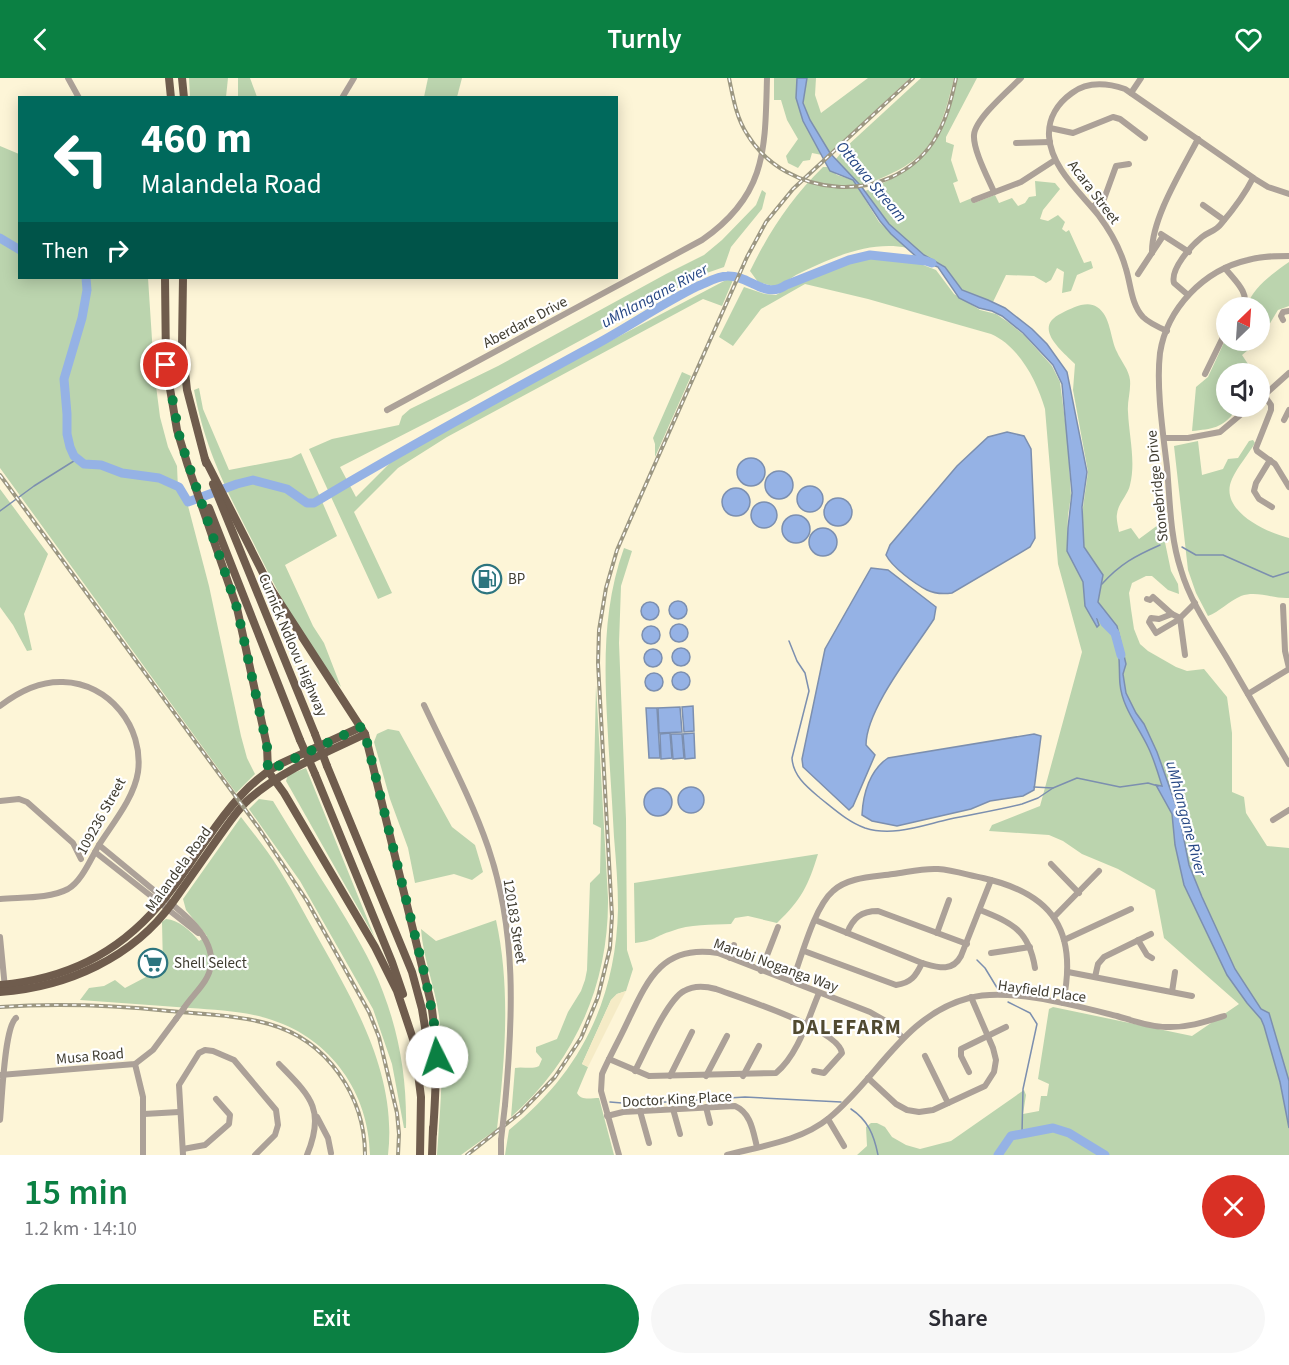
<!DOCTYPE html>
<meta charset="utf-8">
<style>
:root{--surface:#fff;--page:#f7f7f7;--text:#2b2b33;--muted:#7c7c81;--accent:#0b8043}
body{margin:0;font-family:"Source Sans 3",sans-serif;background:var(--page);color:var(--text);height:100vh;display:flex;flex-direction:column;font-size:22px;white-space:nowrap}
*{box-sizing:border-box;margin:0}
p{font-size:20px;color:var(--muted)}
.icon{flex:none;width:33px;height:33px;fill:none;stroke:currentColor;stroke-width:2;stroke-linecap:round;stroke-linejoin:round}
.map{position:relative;height:1077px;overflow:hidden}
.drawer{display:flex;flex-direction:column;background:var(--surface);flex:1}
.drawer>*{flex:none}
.top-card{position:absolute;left:18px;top:18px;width:600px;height:183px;border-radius:0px;box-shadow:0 3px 15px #0003;background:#00695c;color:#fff;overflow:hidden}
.needle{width:39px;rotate:25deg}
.buttons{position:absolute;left:1216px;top:219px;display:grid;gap:12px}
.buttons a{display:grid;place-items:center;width:54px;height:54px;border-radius:50%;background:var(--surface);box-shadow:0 3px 15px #0003;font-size:30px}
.pin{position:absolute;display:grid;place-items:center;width:51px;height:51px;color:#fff;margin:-26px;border:3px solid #fff;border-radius:50%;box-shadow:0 2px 6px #0007}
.me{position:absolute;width:66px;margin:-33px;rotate:356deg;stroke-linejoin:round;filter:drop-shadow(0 0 4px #0008)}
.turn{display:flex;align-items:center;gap:21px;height:126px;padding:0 24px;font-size:27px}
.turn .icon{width:78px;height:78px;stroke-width:2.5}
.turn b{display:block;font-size:42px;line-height:51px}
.then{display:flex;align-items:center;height:57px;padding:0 24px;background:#0003;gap:12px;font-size:22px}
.round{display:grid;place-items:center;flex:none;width:63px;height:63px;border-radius:32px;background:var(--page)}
.headline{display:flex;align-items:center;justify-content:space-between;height:102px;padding:0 24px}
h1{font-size:36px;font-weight:600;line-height:45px;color:var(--accent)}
.primary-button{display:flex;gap:12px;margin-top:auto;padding:12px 24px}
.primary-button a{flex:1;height:69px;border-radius:36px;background:var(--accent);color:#fff;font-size:24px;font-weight:600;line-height:69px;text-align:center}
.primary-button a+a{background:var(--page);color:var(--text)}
header{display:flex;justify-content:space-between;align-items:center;height:78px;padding:0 24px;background:var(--accent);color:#fff;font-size:27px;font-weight:600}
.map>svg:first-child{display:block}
</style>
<header><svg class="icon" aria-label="back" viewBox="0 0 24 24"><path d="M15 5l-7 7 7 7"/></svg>Turnly<svg class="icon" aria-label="heart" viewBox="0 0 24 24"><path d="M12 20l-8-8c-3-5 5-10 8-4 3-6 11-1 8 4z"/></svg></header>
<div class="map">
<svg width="1289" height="1077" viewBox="0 0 1289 1077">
<rect width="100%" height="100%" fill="#fdf5d7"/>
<g fill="#bbd4ae">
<path d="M189 0H228L226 19H190Z"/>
<path d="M238 0H250L257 19H238Z"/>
<path d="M428 0H462L457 19H424Z"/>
<path d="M774 0H797C795 37 806 46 822 77L812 75 810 82 803 83 798 90 788 85 786 78 798 61 787 42 781 22H774Z"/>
<path d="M807 0H816L815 17 821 35 868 0H910L830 75 810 42 803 25Z"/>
<path d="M921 0H954C938 67 927 84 861 108L836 81 846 69Z"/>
<path d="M957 0H977L946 59V64L954 67 951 82 958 103 953 105 960 125 972 120 974 125 995 117 999 125 1012 120 1018 128 1025 125 1029 119 1036 118 1035 103 1055 105 1060 111 1043 132 1040 141 1048 143 1058 137 1065 144 1062 151 1066 154 1069 152 1084 185 1091 183 1093 190 1077 197 1071 213 1062 215 1064 194 1057 190 1051 202 1046 205 1034 198 1006 197 993 224 962 212 945 189 924 177 889 146 865 113C927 88 943 63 957 0Z"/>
<path d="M0 68 19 76 20 200H148L154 292 160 339 168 369 177 388 178 411 187 424 209 508 241 658 247 680 255 696 236 715 0 390Z"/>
<path d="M823 89H827L837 97 853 102 879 144 907 170C870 162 828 181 796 197 789 201 783 206 776 209L758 204 750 193C769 154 792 119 823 89Z"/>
<path d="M762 112 766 115 762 131 731 169 724 189 701 197 467 324 340 389 356 419 396 379 534 303 726 202H733L722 228 703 221 447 359 398 390 354 434 392 515 378 521 309 371 332 361 399 347 402 338 410 331 498 288 666 196 704 177 722 162 756 127Z"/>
<path d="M870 179 918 185 936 192 954 216 980 232 996 236 1008 244 1024 257 1052 288 1060 304 1068 366 1071 418 1068 437 1067 462 1083 457V429L1088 394 1073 312 1075 286C1060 271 1032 249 1062 235 1072 230 1087 222 1097 229 1111 238 1110 260 1117 274 1121 283 1129 292 1130 302 1131 313 1127 324 1128 334 1129 358 1136 383 1130 407 1128 417 1118 425 1117 436 1116 441 1118 448 1119 454L1131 450 1139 461 1158 447 1162 450 1171 493 1178 506 1179 516 1168 512 1152 498H1146L1132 505 1129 515 1131 531 1134 551 1140 566 1148 573 1176 589 1187 593 1204 591 1227 619 1232 655V714L1244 719 1246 735 1267 768 1289 770V1077H857L867 1068 866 1049 871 1045H877L885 1049 892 1059 906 1067 920 1071 951 1063 1024 1012 1026 1017 1023 1036 1039 1033 1041 1018H1047L1049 1006 1038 1001 1049 931 1053 929 1192 958 1239 926 1164 860 1155 812 1118 791 1082 776 1063 763 1049 757 989 753 992 747 1040 728 1082 574 1058 486 1045 331C1037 303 1019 268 991 256L868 221 805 206 761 231 733 268 719 259 744 209 765 216 776 217 807 200 821 196 851 183Z"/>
<path d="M1289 184V228L1278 232 1260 262V230H1246C1253 209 1272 196 1289 184Z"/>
<path d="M1227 258V262L1259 263 1242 277 1252 292 1248 295 1227 296V310L1221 314 1227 322V328L1232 329 1235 333C1223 350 1212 351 1192 353L1196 309 1208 299Z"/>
<path d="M682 294 691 298 655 379V366L653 360Z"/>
<path d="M199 310 203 331 229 392 291 380 301 375 337 458 285 487 313 548 324 565 341 609C304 566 278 515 253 464 226 411 205 371 194 312Z"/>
<path d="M1253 362 1255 365C1248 377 1238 388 1232 401 1218 432 1265 454 1289 460V520C1273 521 1257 512 1241 518 1229 523 1219 534 1208 538L1196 515 1188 492 1174 368 1198 363 1202 397 1223 391 1228 381 1238 380 1249 363Z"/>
<path d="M0 411 48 476 24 536 32 572 27 573 13 547 0 529Z"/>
<path d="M624 470 632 473 621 508 619 565 626 741 627 872 633 891 626 913 617 916 611 922 582 986 588 989 577 1015C581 1023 591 1020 599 1020L614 1077H505L509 1052C580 995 616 922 618 831 618 807 616 783 614 759 612 719 609 680 607 640 604 581 604 526 624 470Z"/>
<path d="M596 607 608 820C609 906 575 983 511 1039L515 990C523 988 531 992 539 988L542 981 536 974V969L557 961 568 934 581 913 585 902 587 892 590 805 600 795 601 750 593 746Z"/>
<path d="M388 651 399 653 452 749 475 767 483 794 472 802 454 796 415 805 408 770 390 721 374 664 377 656Z"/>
<path d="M306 690 375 860 286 703 288 697Z"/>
<path d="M259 721 273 723C293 756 313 788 334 821 352 851 371 881 383 914 400 958 407 1004 406 1050H404L392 986 373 931 300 803 249 731Z"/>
<path d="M241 739C254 756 268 773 279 791 294 815 307 841 322 867 358 931 397 1000 388 1077H370C369 1015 331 961 272 942 245 933 218 932 190 930 154 927 117 925 80 922L89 910 104 908 115 902 125 910 163 890 162 844 166 841C179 842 191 853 199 863L207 858 186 832 183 821Z"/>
<path d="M818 776C808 808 802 821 777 845L748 838 735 840 731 846C712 847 689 846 672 853 655 858 655 863 635 865L634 805Z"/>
<path d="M496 842C511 910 505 982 497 1051L461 1077H437C440 1031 445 984 439 938 435 909 423 880 421 851L436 863Z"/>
</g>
<path fill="#f5ebc6" d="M626 913 588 989 582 986 611 922 617 916Z"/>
<g fill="#95b2e5" stroke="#7c8faf" stroke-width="1.5">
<path d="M797 0H807L803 25 810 42 830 75 861 108 889 146 924 177 945 189 962 212 988 222 1005 230 1032 251 1047 266 1067 294 1087 394 1082 429 1084 469 1103 497 1098 524 1117 548 1126 586 1123 596 1126 615 1136 635 1144 646 1157 674 1179 736 1189 787 1202 819 1235 891 1261 931 1269 935 1289 1003V1050L1280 1004 1264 948 1261 941 1247 925 1227 897 1184 807 1175 767 1172 736 1156 707 1162 708C1158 695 1154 681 1148 669 1138 648 1122 629 1120 606 1118 586 1124 546 1097 541L1099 547 1097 549 1085 528 1083 504 1067 473 1068 450 1072 415 1062 306 1053 287 1023 255 1002 238 992 233 979 230 959 220 938 189 920 182 891 156 880 143 853 102 830 93 803 43 796 20Z"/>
<path d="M1007 354 1024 358 1031 371 1035 460 1030 469 952 515C944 516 935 516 927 512 915 506 892 489 886 477L890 467 957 388 988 359Z"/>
<circle cx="751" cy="394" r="14"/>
<circle cx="779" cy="407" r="14"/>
<circle cx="810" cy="421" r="13"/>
<circle cx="736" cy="424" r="14"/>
<circle cx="838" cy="434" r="14"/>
<circle cx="764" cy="437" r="13"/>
<circle cx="796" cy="451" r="14"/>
<circle cx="823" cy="464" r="14"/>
<path d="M871 490 888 492 936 529 934 541C914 572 866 631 866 667L875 677 853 728 849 732 803 689 802 681 825 571Z"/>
<circle cx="678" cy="532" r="9"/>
<circle cx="650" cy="533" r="9"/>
<circle cx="679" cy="555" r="9"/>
<circle cx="651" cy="557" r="9"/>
<circle cx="681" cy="579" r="9"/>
<circle cx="653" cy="580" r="9"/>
<circle cx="681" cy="603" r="9"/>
<circle cx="654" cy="604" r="9"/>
<path d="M693 628 694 653 684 654 682 629Z"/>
<path d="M680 629 682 654 659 655 658 630Z"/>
<path d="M646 630H657L660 680H649Z"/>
<path d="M670 655 672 680 661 681 660 656Z"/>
<path d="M694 655 695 680 685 681 683 656Z"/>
<path d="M671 656H682L684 680 673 681Z"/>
<path d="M1034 656 1041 658 1034 712 1023 718 990 723 971 731 897 748 872 743 862 737C863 715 870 692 888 680Z"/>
<circle cx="691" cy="722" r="13"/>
<circle cx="658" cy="724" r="14"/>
</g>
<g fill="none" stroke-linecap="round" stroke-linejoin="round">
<g stroke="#7c8faf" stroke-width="1.5">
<path d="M0 433 34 408 77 381 84 386"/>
<path d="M1182 469 1196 477H1223L1273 499 1289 494"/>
<path d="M1102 506C1120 486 1135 478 1160 467"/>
<path d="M789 563 797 583 805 595 809 613 792 680C793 698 807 709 820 720 834 731 848 744 865 750 893 759 923 747 950 741 974 736 998 732 1022 726L1038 720 1053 710"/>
<path d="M1034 709 1053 710 1077 700 1120 709 1148 705 1158 708"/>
<path d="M977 882 985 890 999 913"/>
<path d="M1008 924 1030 935 1037 946 1023 1011 1022 1055"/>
<path d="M610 1024 634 1026 745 1019 841 1024"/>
<path d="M851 1031C868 1042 874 1057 878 1077"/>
</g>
<g stroke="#95b2e5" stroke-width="9">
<path d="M0 160 20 172"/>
<path d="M86 200 87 212 82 240 64 301 67 336V356L70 369 74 378 84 386 101 387 122 395 159 400 179 409 188 424 237 406 253 402 287 411 307 425H314C405 370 498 320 591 269 627 250 661 226 698 208 706 205 718 198 727 198 750 197 765 222 786 207L849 182 870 177 926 183 932 185"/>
<path d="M1099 534 1105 545 1115 555 1121 577"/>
<path d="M998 1077 1011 1058 1053 1050 1069 1055 1105 1077"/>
</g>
<g stroke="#aca198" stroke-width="6">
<path d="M68 0 79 20"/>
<path d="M1131 15 1141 0"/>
<path d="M342 20 354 0"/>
<path d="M1050 50 1073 55 1113 39 1120 41 1145 60"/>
<path d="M1016 65 1050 64"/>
<path d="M994 114C988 100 973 72 974 57 975 41 1009 12 1021 0"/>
<path d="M974 122 1021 104 1055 82"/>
<path d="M1203 127 1224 142"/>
<path d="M1092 129 1104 121 1116 88 1129 86"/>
<path d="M1161 156 1189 174"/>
<path d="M1152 175C1151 141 1182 92 1198 61"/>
<path d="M1289 178C1275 178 1262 178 1248 182 1204 192 1167 230 1160 275 1156 309 1163 355 1167 389 1170 423 1170 459 1181 492 1190 523 1210 552 1227 580 1248 616 1268 651 1289 686"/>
<path d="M1225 190C1233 201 1251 215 1243 230"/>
<path d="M1138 196 1163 158"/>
<path d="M1188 217 1174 205C1170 191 1191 168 1202 159 1208 154 1216 153 1221 146 1233 132 1245 116 1253 100"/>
<path d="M1283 242 1281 238 1283 234 1289 233"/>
<path d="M1167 253C1158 249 1149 245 1143 239 1131 226 1131 207 1126 191 1121 173 1111 154 1099 138 1080 114 1051 90 1049 58 1048 40 1058 25 1072 15 1088 3 1107 5 1125 11L1255 101 1268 109 1289 116"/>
<path d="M1205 296 1227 251"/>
<path d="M1264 317 1271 327V332L1256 370 1257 373 1275 386 1289 409"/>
<path d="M1260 321 1289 295"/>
<path d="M387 332 702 162C767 117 765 71 767 0"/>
<path d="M1284 342 1289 332"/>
<path d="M1164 360H1188L1220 354 1251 328"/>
<path d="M1270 382 1256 405 1254 413 1259 421 1272 429"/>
<path d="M1147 521 1150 522 1153 519 1172 536 1180 540 1185 577"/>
<path d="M1283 528 1285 573 1289 590"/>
<path d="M1172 536 1159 541 1151 540 1149 544 1156 555 1178 542 1195 525"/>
<path d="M1248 616 1289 591"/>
<path d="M424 627C446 674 471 720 488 769 517 853 513 940 505 1027"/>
<path d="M0 628C18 614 39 603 63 604 109 605 144 649 138 694 134 720 113 745 99 767 91 780 82 803 68 811 49 821 21 819 0 821"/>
<path d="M0 723 19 721 27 724 73 765 81 781"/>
<path d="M1273 742 1289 732"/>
<path d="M99 767C116 781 133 795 150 809 172 827 215 854 211 887 209 904 193 916 184 930"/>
<path d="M95 774 198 855"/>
<path d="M1051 786 1079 815"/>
<path d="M980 832C1013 845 1029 853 1035 890"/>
<path d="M1054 839 1099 793"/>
<path d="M815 842 922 885C937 889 952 895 961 878L991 802"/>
<path d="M847 855C853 840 861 833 878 833L967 866"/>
<path d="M937 855 949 822"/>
<path d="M0 859 5 910"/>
<path d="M1064 862 1131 831"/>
<path d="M1138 862 1147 877 1152 880"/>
<path d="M804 873 896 907C911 905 916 898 922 885"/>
<path d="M991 875 1030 869"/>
<path d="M730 880 734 867"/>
<path d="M761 893 778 849"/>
<path d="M1068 894 1192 918"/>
<path d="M1095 899 1098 886 1104 879 1151 856"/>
<path d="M792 904C801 881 814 829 833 813 848 799 873 799 893 796 908 794 923 790 938 791 953 792 968 797 983 800 1054 816 1078 854 1063 925"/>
<path d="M1172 914 1175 894"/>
<path d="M925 978 948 1025"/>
<path d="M609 981 649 998 776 995C798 977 808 941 819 915"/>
<path d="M135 986 143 1019V1077"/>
<path d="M279 986C310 1018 326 1031 307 1077"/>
<path d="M635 993C645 974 667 922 684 913 694 907 705 908 716 911 740 920 839 951 842 975L824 995 814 993"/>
<path d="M969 994 961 978V971L1006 949"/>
<path d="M0 997 135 986 153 972 176 941"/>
<path d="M670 998 692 954"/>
<path d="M706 998 727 958"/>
<path d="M743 998 759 968"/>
<path d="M868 1000 896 1026 907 1032 919 1034 933 1032 985 1008 994 994 996 982 993 970 971 919"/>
<path d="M706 1029 710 1045"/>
<path d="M673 1031 680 1056"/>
<path d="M640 1033 649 1065"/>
<path d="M144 1036 179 1034"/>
<path d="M607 1038 623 1034 735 1028C751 1035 753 1053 757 1069"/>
<path d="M317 1039 328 1060 331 1075"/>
<path d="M828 1041 844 1068"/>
<path d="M0 1042C2 1024 4 949 16 940"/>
<path d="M501 1062V1077"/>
<path d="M183 1071 205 1067 229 1046 230 1037 216 1021"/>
<path d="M183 1077 179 1007 199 975 205 972 213 973 234 982 276 1032 278 1047 275 1057 255 1077"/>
<path d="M619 1077 601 1013 602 996C609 980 618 964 626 947 647 903 661 866 718 875L870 934 884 942 903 960"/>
<path d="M727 1077C761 1068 801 1063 829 1040 878 1000 904 937 969 920 1009 909 1077 928 1117 938 1134 943 1150 949 1166 949 1187 950 1205 944 1224 938"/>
</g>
<g stroke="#6f5c4d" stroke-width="8">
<path d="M169 0 171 20"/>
<path d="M182 0 184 20"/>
<path d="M165 200 166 287 177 352 188 388 237 530 267 668 268 693 284 715 375 869 397 913 415 967"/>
<path d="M183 200 182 267 187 312 206 385"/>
<path d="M205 381 271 511 365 656 431 925C438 969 436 1011 433 1055"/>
<path d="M213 406 315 656"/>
<path d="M209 430 300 662"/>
<path d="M327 688 412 894 422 931 432 992"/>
<path d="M315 696 392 884 403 916"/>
<path d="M0 907C65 901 116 877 159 827 177 807 191 783 207 761 227 732 249 703 280 686L361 649"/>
<path d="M0 914C67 909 133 880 173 824 188 803 203 781 218 760 227 748 235 735 246 724 279 693 324 676 365 656"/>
<path d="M414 964 421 1019 420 1077"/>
<path d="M432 1077 433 1050"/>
</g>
<g stroke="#9c9782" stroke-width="4">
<g id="rail">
<path d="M729 0C733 19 736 39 747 56 786 121 889 129 933 64 946 44 951 23 956 0"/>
<path d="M0 397 258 749 307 823 369 934 379 959 397 1035 399 1056 398 1077"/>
<path d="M0 929C59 925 111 927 169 933 202 936 237 937 269 946 327 962 365 1018 365 1077"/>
<path d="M467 1077 520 1035 555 999 581 960 598 919 610 870 612 838 598 585 599 552 606 510 617 472 630 442 747 179 766 144 793 111 913 0"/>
</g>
</g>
<use href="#rail" stroke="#fff" stroke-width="1.5" stroke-dasharray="4.5" stroke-linecap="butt"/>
<g stroke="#aca198" stroke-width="6">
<path d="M176 941 184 930"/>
<path d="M501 1062 505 1027"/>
</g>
<g stroke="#6f5c4d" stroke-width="8">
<path d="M315 656 327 688"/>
<path d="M300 662 315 696"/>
</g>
</g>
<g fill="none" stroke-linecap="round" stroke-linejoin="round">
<path stroke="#0b8043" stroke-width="10" stroke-dasharray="0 18" d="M166 287 180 361 237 530 267 668 268 693 361 649 365 656 426 902 434 945 437 979"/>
</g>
<defs>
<g id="fuel-ring" transform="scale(1.5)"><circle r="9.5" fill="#fff" stroke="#2d757f" stroke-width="1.5"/><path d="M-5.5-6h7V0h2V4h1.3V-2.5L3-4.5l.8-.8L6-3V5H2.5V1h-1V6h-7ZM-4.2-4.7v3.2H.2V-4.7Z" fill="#2d757f"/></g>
<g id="supermarket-ring" transform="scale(1.5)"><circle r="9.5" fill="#fff" stroke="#2d757f" stroke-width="1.5"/><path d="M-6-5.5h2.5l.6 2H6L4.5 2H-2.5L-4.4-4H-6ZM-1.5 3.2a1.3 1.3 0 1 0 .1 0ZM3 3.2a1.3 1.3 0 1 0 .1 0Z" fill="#2d757f"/></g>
</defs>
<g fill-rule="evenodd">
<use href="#fuel-ring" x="487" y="501"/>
<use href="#supermarket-ring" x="153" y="885"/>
</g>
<g text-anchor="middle" stroke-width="4.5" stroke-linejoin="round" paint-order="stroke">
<g font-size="15" fill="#403d31" stroke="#fff">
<text transform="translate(1094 114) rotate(53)" y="5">Acara Street</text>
<text transform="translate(525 244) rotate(-28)" y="5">Aberdare Drive</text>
<text transform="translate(1157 408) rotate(-96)" y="5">Stonebridge Drive</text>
<text transform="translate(293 567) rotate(67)" y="5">Curnick Ndlovu Highway</text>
<text transform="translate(101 738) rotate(-61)" y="5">109236 Street</text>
<text transform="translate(178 791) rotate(-54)" y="5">Malandela Road</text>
<text transform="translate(515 843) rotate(81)" y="5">120183 Street</text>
<text transform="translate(776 887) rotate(20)" y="5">Marubi Noganga Way</text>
<text transform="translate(1042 913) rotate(8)" y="5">Hayfield Place</text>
<text transform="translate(90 978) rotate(-5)" y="5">Musa Road</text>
<text transform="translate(677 1021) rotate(-3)" y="5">Doctor King Place</text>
</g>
<g font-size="15" fill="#403d31" stroke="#fff" text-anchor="start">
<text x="508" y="506">BP</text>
<text x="174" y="890">Shell Select</text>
</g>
<g font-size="16" font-style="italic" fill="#264784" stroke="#fff">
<text transform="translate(872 103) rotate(50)" y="6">Ottawa Stream</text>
<text transform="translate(654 217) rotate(-28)" y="6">uMhlangane River</text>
<text transform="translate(1187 740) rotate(75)" y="6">uMhlangane River</text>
</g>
<g font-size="21" font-weight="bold" letter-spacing="1.5" fill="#514a30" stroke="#fff">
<text x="847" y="956">DALEFARM</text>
</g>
</g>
</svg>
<div class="buttons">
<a><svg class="needle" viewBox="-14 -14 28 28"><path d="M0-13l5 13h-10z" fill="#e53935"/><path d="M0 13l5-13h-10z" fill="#7c7c81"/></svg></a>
<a><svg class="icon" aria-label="sound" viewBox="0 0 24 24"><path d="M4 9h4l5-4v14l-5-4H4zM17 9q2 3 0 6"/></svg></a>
</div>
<div class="pin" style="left:166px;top:287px;background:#d93025"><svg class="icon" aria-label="arrive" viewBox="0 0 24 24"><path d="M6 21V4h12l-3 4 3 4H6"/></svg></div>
<svg class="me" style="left:437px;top:979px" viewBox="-20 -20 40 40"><circle r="19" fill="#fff"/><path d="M0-13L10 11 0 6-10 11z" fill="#0b8043"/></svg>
<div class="top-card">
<div class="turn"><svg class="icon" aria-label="left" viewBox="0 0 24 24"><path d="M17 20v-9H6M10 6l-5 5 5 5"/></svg><div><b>460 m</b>Malandela Road</div></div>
<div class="then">Then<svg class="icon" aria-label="right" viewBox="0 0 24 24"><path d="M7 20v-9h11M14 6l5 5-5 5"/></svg></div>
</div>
</div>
<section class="drawer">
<div class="headline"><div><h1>15 min</h1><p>1.2 km · 14:10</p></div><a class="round" style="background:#d93025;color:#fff"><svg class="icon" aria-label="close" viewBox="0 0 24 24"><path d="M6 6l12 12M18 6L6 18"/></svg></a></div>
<div class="primary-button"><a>Exit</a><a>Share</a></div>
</section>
